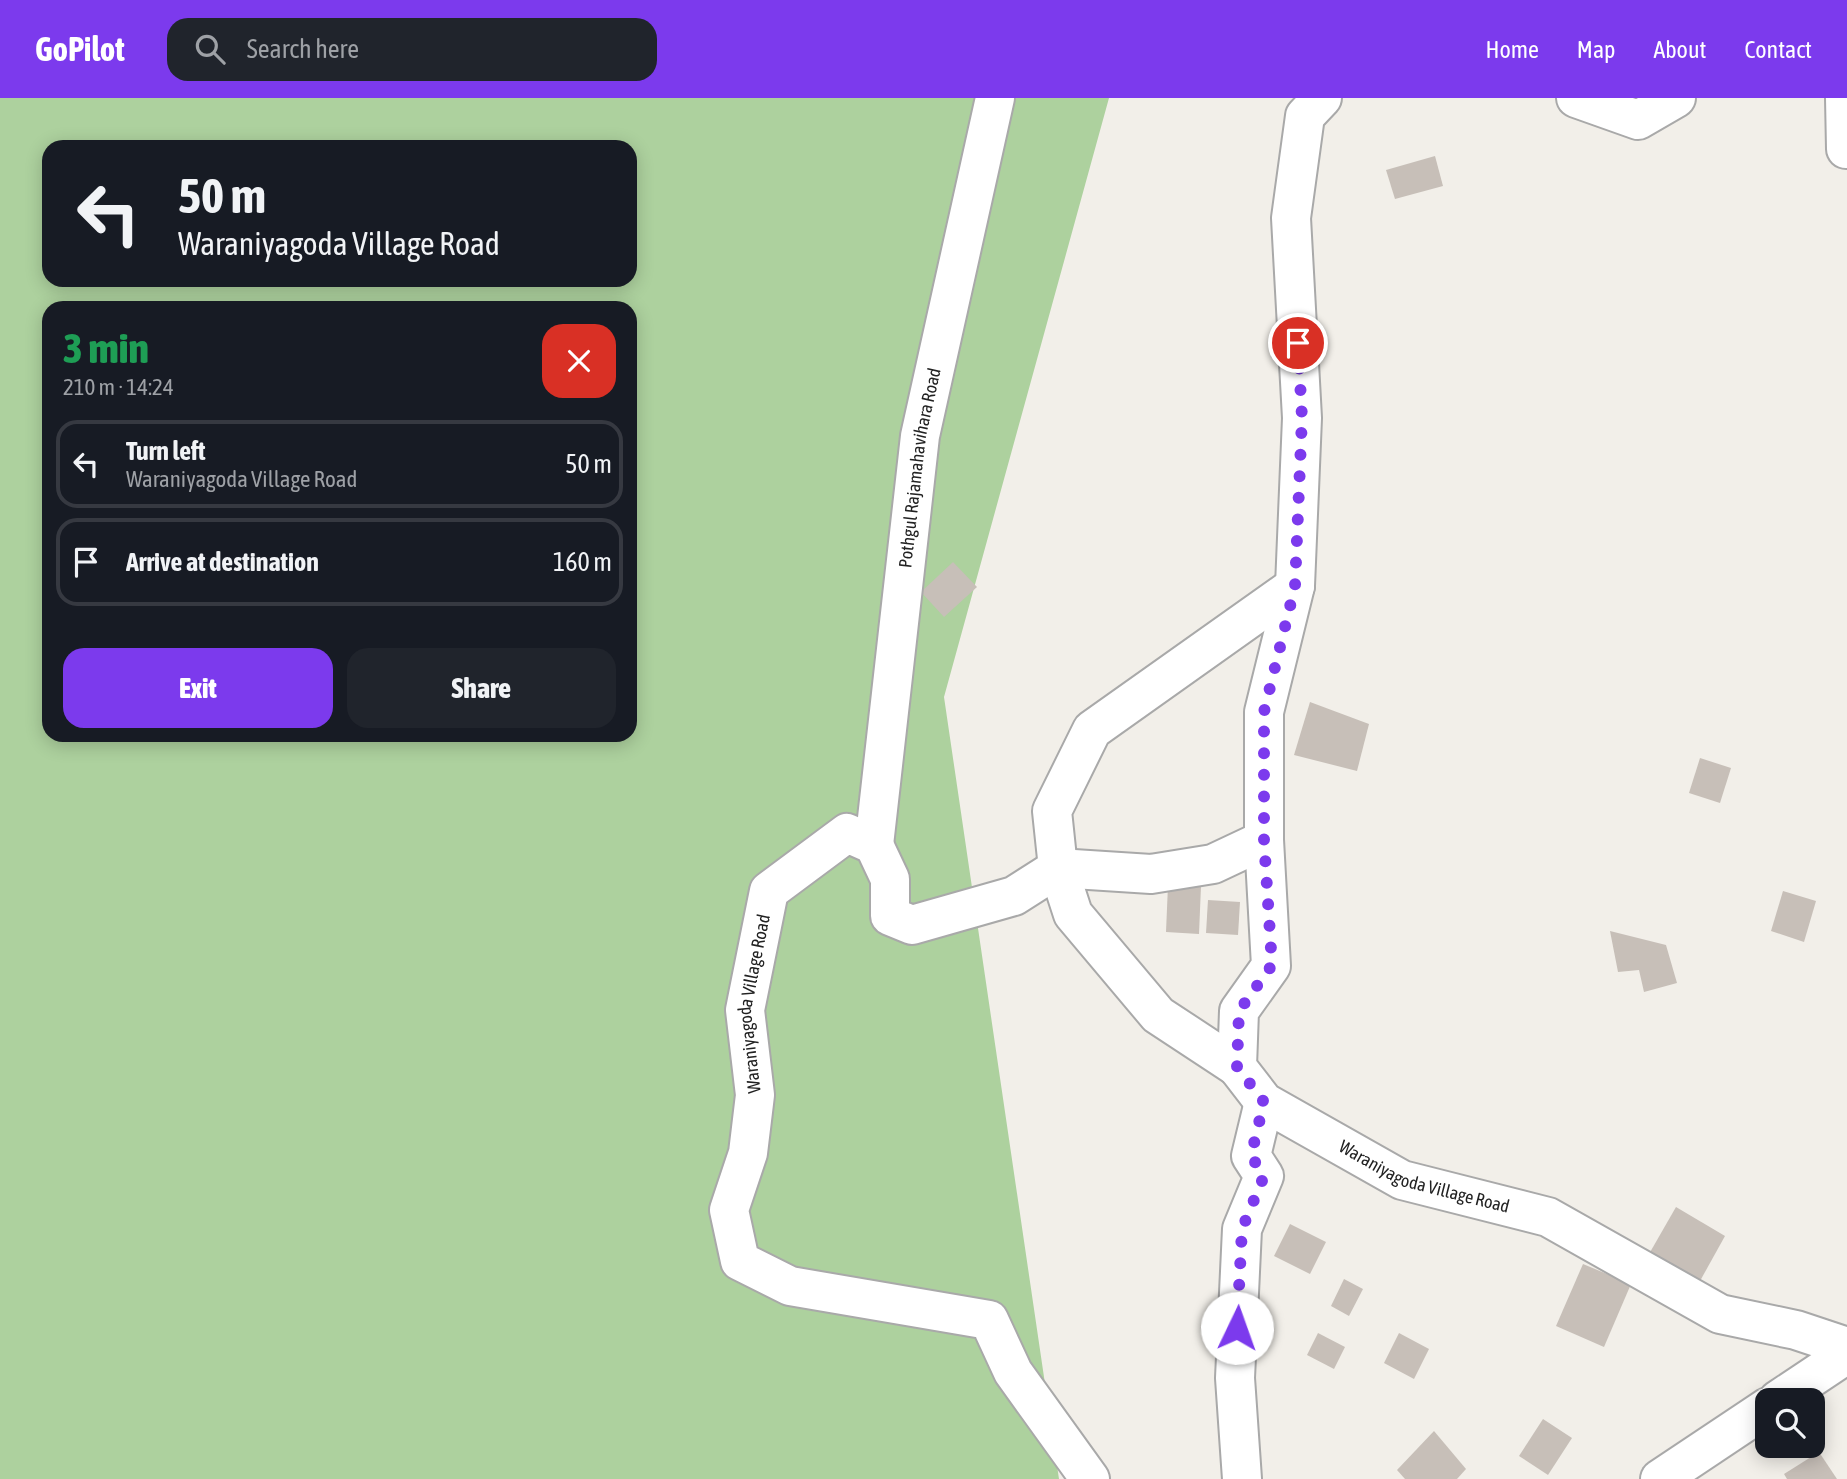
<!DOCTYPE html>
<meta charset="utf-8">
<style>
:root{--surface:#171b24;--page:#20242c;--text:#f1f3f6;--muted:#9ea1a6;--line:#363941;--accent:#7c3aed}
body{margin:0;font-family:"Asap Condensed",sans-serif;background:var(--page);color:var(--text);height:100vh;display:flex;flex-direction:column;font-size:26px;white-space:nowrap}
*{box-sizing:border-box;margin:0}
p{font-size:23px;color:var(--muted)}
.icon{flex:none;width:38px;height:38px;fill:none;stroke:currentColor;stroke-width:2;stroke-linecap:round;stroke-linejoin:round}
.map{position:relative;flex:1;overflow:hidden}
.drawer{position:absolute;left:42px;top:203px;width:595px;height:441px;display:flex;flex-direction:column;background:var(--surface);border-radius:21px;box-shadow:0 4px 18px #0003}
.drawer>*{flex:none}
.banner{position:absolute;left:42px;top:42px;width:595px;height:147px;border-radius:21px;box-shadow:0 4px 18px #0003;background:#171b24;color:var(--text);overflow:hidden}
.controls{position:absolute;left:1755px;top:1290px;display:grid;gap:14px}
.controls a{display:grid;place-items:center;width:70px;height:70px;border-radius:14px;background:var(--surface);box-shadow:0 4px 18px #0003;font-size:35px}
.pin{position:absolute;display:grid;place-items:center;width:60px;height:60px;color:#fff;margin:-30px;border:4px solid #fff;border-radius:50%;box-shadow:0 2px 7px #0007}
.me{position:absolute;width:77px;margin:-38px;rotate:3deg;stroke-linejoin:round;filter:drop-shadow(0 0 5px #0008)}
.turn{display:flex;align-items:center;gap:24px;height:147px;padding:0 21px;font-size:32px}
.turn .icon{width:91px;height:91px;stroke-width:2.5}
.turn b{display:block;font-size:49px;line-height:60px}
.round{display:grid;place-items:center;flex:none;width:74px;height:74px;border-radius:21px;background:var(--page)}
.headline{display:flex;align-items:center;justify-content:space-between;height:119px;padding:0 21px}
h1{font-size:42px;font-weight:800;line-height:52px;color:#1e9e55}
.button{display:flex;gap:14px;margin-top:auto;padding:14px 21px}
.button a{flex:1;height:80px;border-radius:21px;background:var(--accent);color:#fff;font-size:28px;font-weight:800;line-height:80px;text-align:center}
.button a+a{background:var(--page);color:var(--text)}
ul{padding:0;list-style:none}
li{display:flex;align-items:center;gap:21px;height:88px;margin:0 14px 10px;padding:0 7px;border:4px solid var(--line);border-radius:21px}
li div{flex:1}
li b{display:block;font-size:26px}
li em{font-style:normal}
header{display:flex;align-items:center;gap:42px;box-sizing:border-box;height:98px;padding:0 35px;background:var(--accent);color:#fff}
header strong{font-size:33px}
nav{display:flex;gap:38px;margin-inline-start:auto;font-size:24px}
.search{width:490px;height:63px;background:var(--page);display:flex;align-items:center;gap:18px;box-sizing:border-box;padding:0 24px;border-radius:21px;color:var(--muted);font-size:26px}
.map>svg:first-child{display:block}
</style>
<header>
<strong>GoPilot</strong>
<div class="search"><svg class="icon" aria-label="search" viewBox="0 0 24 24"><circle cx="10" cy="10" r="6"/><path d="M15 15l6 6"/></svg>Search here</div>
<nav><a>Home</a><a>Map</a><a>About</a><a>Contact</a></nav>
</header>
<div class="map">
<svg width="1847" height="1381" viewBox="0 0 1847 1381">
<rect width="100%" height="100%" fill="#f2efe9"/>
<path fill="#add19e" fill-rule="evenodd" d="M0 0H1109L944 599 1059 1381H0ZM49 49H630V182H49ZM49 210H630V637H49Z"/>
<g fill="#c7bfb8">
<path d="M1435 58 1443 88 1395 101 1386 72Z"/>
<path d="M953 464 977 489 944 519 921 494Z"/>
<path d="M1310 604 1369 626 1357 673 1294 657Z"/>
<path d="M1700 660 1731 670 1720 705 1689 695Z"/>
<path d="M1168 787 1201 788 1199 836 1166 834Z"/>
<path d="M1783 793 1816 803 1804 844 1771 833Z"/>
<path d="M1208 802 1240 804 1238 837 1206 835Z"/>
<path d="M1610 833 1666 847 1677 885 1644 894 1639 872 1618 874Z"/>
<path d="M1676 1109 1725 1138 1695 1192 1645 1163Z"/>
<path d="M1290 1126 1326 1144 1310 1176 1274 1158Z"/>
<path d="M1583 1166 1631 1186 1604 1249 1556 1228Z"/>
<path d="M1344 1181 1363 1191 1349 1218 1331 1208Z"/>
<path d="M1318 1235 1345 1249 1334 1271 1307 1257Z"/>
<path d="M1399 1235 1429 1251 1414 1281 1384 1265Z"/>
<path d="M1543 1321 1572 1340 1548 1377 1519 1358Z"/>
<path d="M1434 1333 1466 1371 1457 1381H1405L1397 1372Z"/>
<path d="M1819 1354 1837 1381H1787L1784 1376Z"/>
</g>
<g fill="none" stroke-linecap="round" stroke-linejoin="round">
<g stroke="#a9a9a9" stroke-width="42">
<g id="minor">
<path d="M1576 0 1638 22 1676 0"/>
<path d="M1845 0 1846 51"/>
<path id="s1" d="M1264 742 1271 868 1239 913 1237 969 1264 1004 1402 1082 1548 1119 1720 1216 1796 1232 1847 1249"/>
<path id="s2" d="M874 747 920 338 995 0"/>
<path d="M1237 969 1158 917 1073 816 1058 770 1052 713 1092 632 1295 488"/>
<path d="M1778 1302 1847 1256"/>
<path id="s3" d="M1090 1381 1013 1274 989 1222 790 1188 740 1163 729 1112 748 1055 755 997 745 912 769 793 847 735 874 747 890 781V818L912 827 1014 798 1058 770 1151 776 1213 766 1264 742V614L1295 488 1302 320 1291 120 1305 18 1322 0"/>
<path d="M1242 1381 1235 1280 1242 1131 1264 1078 1251 1058 1264 1004"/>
<path d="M1660 1381 1768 1309"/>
</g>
</g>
<use href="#minor" stroke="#fff" stroke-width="38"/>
</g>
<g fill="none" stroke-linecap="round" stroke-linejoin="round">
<path stroke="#7c3aed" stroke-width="12" stroke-dasharray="0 21.6" d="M1237 1230 1242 1131 1264 1078 1251 1058 1264 1004 1237 969 1239 913 1272 867 1264 742V614L1295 488 1302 320 1298 245"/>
</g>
<g text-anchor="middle" stroke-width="6" stroke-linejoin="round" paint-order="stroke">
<g font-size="18" fill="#222" stroke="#fff">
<text dy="6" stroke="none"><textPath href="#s2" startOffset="380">Pothgul Rajamahavihara Road</textPath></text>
<text dy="6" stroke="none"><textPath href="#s3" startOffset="710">Waraniyagoda Village Road</textPath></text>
<text dy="6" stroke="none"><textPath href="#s1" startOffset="460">Waraniyagoda Village Road</textPath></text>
</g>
</g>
</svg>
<div class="controls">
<a><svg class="icon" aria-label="search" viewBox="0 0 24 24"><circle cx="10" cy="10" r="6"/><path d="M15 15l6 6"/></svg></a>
</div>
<div class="pin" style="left:1298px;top:245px;background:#d93025"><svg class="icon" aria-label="arrive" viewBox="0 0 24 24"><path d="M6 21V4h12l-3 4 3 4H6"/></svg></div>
<svg class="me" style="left:1237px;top:1230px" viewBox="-20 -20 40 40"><circle r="19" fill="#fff"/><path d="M0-13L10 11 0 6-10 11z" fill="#7c3aed"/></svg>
<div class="banner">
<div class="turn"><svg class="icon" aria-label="left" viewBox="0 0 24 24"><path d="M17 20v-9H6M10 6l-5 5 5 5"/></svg><div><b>50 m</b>Waraniyagoda Village Road</div></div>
</div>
<section class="drawer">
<div class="headline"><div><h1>3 min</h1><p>210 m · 14:24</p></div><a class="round" style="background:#d93025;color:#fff"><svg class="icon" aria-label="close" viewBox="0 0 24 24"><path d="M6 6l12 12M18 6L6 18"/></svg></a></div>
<ul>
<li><svg class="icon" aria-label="left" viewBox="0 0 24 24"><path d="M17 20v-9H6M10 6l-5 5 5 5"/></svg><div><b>Turn left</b><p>Waraniyagoda Village Road</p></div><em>50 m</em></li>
<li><svg class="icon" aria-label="arrive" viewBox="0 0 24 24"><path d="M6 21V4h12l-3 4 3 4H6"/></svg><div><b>Arrive at destination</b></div><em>160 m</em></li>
</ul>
<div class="button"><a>Exit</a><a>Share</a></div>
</section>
</div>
